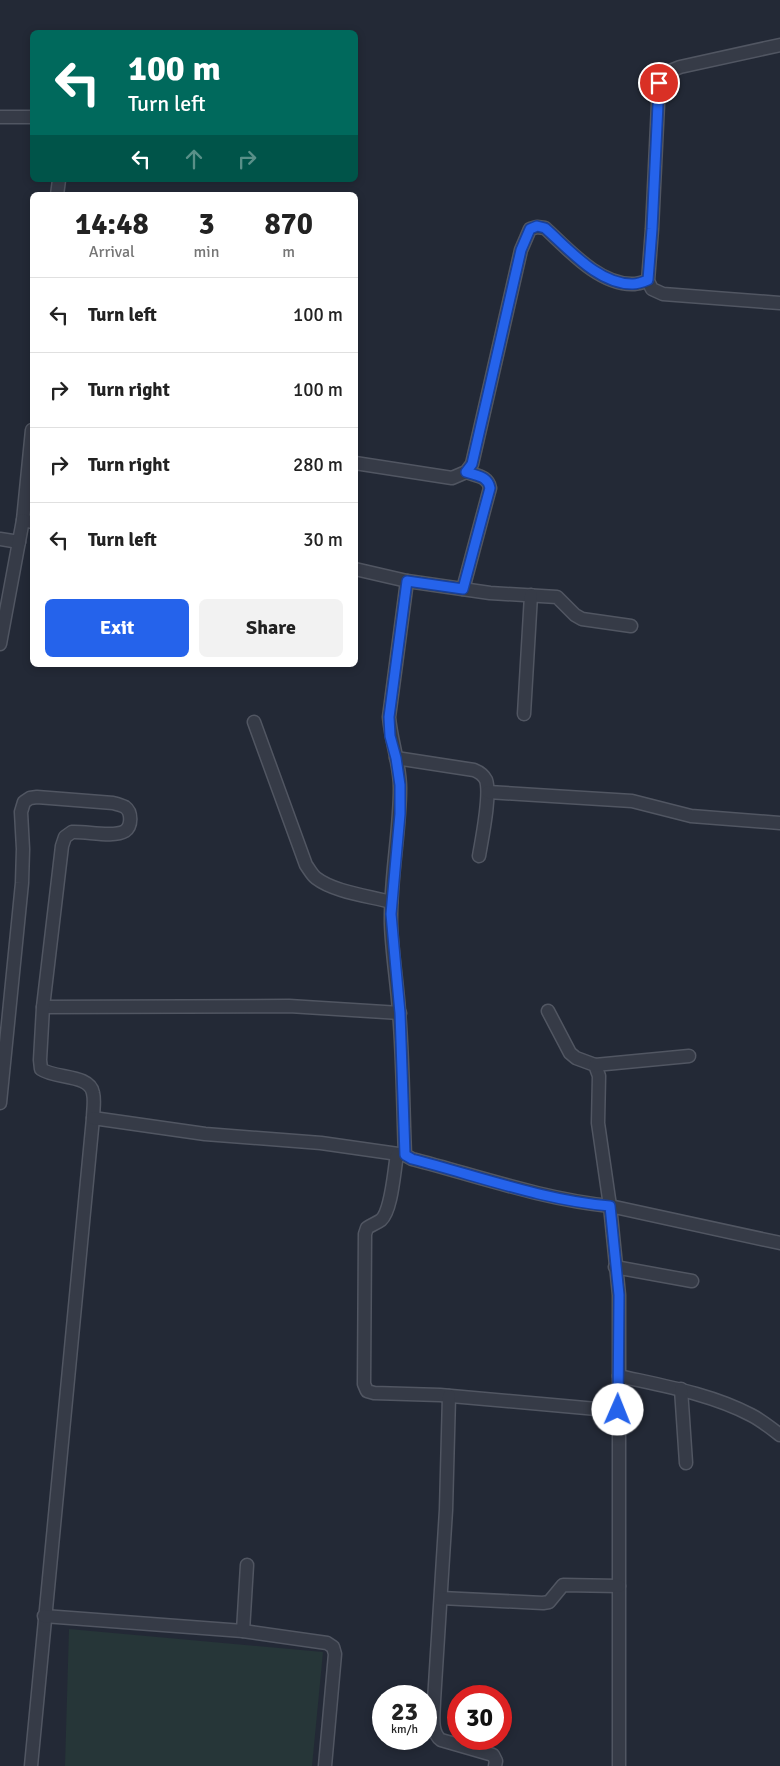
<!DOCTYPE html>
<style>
:root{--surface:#fff;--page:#f2f2f2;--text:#222;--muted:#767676;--line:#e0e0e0;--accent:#2563eb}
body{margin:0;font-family:Signika,sans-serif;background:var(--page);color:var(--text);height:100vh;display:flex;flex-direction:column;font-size:19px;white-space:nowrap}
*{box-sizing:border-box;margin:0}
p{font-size:16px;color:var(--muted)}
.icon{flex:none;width:28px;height:28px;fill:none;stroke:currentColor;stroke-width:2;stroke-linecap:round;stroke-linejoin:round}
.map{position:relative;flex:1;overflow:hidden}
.sheet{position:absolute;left:30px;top:192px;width:328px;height:475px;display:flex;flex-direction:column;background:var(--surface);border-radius:8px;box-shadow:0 2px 8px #0003}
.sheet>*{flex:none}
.guide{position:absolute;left:30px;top:30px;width:328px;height:152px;border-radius:8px;box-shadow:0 2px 8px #0003;background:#00695c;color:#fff;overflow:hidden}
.speed{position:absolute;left:372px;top:1685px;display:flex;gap:10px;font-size:25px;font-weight:700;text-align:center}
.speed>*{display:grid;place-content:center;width:65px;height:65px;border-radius:50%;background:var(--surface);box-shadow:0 2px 8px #0003;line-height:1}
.speed small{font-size:12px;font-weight:400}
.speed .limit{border:8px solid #d22;background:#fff;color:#111}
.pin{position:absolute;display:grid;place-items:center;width:42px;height:42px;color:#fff;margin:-21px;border:2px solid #fff;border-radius:50%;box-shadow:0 1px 5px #0007}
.me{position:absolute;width:55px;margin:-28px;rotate:1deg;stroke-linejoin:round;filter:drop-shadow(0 0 4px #0008)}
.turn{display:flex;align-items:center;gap:18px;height:105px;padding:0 15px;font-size:22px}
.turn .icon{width:65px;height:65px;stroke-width:2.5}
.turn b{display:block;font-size:35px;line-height:42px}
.lanes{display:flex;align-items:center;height:48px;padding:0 15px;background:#0003;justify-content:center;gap:25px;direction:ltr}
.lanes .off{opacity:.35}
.eta{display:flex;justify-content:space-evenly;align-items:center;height:85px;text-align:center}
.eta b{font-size:30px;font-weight:700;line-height:35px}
.button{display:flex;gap:10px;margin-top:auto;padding:10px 15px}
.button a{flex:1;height:58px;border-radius:8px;background:var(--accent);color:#fff;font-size:20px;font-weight:700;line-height:58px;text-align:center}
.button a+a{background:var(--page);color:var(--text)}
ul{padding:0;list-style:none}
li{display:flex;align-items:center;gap:15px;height:75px;padding:0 15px;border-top:1px solid var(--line)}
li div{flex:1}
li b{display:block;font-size:19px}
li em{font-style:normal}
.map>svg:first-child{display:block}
</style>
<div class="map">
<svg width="780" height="1766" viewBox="0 0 780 1766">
<rect width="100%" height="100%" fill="#232936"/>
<path fill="#263638" d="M69 1629 323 1652 312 1766H65Z"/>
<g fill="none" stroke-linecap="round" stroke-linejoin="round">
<g stroke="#515662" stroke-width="15">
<g id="minor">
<path d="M780 45 680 67 665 73 659 83 652 229 648 281 652 289 663 294 780 303"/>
<path d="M0 117H32"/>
<path d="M57 195 59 180"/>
<path d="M32 430 23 520 32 522"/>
<path d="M355 463 452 478 466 472 472 464 521 250 530 229 537 227 545 228C568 249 599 285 633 284 637 284 643 282 648 281"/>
<path d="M0 539 19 542"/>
<path d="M355 569 407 581 389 717C391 741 400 764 400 788 400 833 390 878 391 924 392 953 397 982 399 1011 403 1059 403 1107 405 1155L412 1159C478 1176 542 1199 610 1206L780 1243"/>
<path d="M407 581 490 593 557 597 575 615 582 619 631 626"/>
<path d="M463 589 490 488C488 476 477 476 466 472"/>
<path d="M0 644 23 520"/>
<path d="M524 714 531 595"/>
<path d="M254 722 306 865C309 869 312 875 316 878 334 892 369 896 391 902"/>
<path d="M396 758 474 770C479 772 483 774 486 780 491 795 482 838 479 856"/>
<path d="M488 792 632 801 691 816 780 823"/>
<path d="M43 1007 289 1006 400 1013"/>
<path d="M548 1011 570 1053 576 1058 595 1065 599 1076 598 1123 610 1206 619 1295V1766"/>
<path d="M595 1065 689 1056"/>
<path d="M0 1103 22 883 23 849 21 812 24 802 30 798 37 797 113 803C117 804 121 805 125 807 132 812 132 826 125 831 114 838 86 831 72 832L65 837 62 846 43 1007 40 1060 41 1069C55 1079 90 1074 93 1093 95 1101 93 1110 93 1118L31 1766"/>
<path d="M93 1118 205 1134 321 1143 405 1155"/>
<path d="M397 1155C394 1170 392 1210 381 1220 377 1223 371 1225 367 1228L365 1234 364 1384 367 1391 374 1393 440 1395 619 1411"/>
<path d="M615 1267 692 1281"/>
<path d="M619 1376C664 1386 711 1394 751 1415 761 1420 771 1428 780 1435"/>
<path d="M681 1389 686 1463"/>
<path d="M449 1396 446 1510 434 1701C434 1713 430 1732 441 1740L493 1755 496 1761 495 1766"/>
<path d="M441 1598 543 1603 549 1602 563 1585 619 1586"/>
<path d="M44 1616 243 1631 327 1643 333 1647 335 1654 325 1766"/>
<path d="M243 1631 247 1565"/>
</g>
</g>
<use href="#minor" stroke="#363b47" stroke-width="12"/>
</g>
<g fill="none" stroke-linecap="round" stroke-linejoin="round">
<g stroke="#184099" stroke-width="12">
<path id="route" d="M618 1410 619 1295 610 1206C542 1200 478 1176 412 1159L405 1155 400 1013 391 914 400 814V785L396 758 390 736 389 717 407 581 463 589 490 488C488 476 477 476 466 472L472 464 521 250 530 229 537 226 545 228C569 249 599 285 633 284 638 284 643 282 648 280L652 229 659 83"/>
</g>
<use href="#route" stroke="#2563eb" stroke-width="9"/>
</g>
</svg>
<div class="speed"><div>23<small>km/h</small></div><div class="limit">30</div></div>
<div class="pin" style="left:659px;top:83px;background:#d93025"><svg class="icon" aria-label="arrive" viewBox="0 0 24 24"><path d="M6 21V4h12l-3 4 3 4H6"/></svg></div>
<svg class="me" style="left:618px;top:1410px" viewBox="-20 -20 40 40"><circle r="19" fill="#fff"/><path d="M0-13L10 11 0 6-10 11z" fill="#2563eb"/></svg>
<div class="guide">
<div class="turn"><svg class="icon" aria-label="left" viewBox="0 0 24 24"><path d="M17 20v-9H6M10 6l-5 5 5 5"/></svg><div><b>100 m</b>Turn left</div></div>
<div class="lanes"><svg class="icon" aria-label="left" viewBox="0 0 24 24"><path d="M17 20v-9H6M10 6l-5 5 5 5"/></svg><svg class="icon off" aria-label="ahead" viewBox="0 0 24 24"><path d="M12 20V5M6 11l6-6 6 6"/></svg><svg class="icon off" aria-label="right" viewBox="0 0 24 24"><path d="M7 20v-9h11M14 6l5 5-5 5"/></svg></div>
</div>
<section class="sheet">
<div class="eta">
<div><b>14:48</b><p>Arrival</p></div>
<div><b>3</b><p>min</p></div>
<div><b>870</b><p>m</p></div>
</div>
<ul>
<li><svg class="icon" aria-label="left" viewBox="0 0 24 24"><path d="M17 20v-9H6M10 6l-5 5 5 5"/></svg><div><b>Turn left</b></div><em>100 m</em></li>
<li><svg class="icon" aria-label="right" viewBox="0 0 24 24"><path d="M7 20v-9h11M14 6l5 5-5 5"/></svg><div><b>Turn right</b></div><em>100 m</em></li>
<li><svg class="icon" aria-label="right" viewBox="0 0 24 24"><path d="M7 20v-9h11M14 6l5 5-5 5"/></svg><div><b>Turn right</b></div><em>280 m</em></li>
<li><svg class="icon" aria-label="left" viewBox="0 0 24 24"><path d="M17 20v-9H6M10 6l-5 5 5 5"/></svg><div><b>Turn left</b></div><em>30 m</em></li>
</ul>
<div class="button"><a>Exit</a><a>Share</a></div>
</section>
</div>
